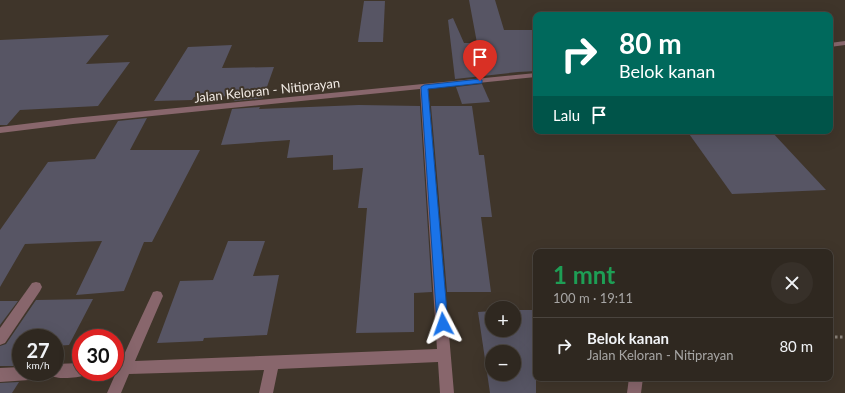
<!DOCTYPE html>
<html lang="id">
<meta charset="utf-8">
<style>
:root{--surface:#2f2820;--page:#373029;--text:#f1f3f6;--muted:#a7a6a5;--line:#4a443e}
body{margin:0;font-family:Lato,sans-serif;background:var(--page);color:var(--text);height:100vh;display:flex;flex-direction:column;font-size:15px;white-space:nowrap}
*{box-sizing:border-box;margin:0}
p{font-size:13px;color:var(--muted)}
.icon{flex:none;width:22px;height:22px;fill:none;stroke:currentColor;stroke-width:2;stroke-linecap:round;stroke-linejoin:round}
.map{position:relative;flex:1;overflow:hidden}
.panel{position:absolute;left:533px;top:249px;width:300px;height:132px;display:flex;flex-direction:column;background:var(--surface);border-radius:8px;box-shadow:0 4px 16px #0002,0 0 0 1px var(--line)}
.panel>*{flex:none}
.guide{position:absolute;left:533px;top:12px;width:300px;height:122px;border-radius:8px;box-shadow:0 4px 16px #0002,0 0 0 1px var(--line);background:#00695c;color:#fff;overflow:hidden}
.tools{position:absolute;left:485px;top:301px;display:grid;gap:8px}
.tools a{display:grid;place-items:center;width:36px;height:36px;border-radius:50%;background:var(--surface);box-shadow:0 4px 16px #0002,0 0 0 1px var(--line);font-size:20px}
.speed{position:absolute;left:12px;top:329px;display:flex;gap:8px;font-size:20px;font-weight:700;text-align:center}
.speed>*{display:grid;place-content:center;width:52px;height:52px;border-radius:50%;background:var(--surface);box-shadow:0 4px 16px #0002,0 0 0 1px var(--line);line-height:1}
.speed small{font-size:10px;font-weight:400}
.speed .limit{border:6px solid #d22;background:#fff;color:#111}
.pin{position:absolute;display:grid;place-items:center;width:34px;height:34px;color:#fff;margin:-41px -17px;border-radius:50% 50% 50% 0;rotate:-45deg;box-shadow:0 0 4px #0007}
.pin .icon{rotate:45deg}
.me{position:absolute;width:44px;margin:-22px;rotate:356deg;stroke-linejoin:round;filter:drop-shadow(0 0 3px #0008)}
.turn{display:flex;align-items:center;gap:14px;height:84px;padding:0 20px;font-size:18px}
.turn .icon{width:52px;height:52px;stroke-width:2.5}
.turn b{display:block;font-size:28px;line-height:34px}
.then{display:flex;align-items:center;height:38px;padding:0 20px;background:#0003;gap:8px;font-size:15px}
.round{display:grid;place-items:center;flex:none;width:42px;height:42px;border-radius:21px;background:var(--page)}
.head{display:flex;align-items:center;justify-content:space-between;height:68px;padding:0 20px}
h1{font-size:24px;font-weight:700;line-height:30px;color:#1e9e55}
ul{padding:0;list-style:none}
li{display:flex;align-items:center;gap:12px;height:56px;padding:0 20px;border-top:1px solid var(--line)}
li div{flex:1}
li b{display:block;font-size:15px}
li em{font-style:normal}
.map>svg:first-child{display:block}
</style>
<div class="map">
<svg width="845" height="393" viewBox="0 0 845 393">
<rect width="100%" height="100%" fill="#3f352a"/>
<g fill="#575564" fill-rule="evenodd">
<path d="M469 0H495L504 30H536V71L518 72 455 79 448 20 453 18 464 43H477Z"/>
<path d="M364 1H385L383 42H358Z"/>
<path d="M109 35 86 64 130 62 98 106 20 110 7 125H0V40Z"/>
<path d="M232 45 222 68 274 67 263 98 234 101 236 96 194 97 192 100 154 101 188 47Z"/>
<path d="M482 84 490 102 462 104 456 87Z"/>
<path d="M359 105 420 106 432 292 414 293V332L356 333 367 208H358L363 168 333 170V155L287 158 290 140 221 145 232 109 260 107 259 109Z"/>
<path d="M431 106H472L479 155H484L492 217H481L491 292H447Z"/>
<path d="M147 118 130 150H200L152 242H144L124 291 76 295 102 241 25 244 0 287V230L48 162 95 159 118 121Z"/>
<path d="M687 131H771L826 190 732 194Z"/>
<path d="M228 241H265L253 276 279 275 267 335 204 338 203 341 157 343 180 281 213 280Z"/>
<path d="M93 299 69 345 55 346V338H21V366H0V346L6 344 36 300Z"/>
<path d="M0 301H18L0 325Z"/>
<path d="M514 310H536V393H490L478 312 492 311V330H514ZM492 352H514V374H492Z"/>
<path d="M19 382 12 393H0V383Z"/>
</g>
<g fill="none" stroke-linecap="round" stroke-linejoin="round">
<path stroke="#8a8279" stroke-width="3" stroke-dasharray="2.5 2.5" stroke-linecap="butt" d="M830 337H845"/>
<g fill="#88666c" fill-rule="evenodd">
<path d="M845 41V45L830 47V43Z"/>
<path d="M536 73V77L428 88 454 393H440L438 362 278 369 273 393H259L264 370 129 374 121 393H107L115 375 110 372H115V361H121L153 292 157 291 161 292 163 296 135 361 437 349 420 89 73 124 0 133V127L73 118Z"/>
<path d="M36 282 40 283 42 287 40 291 5 343 0 345V328L32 283Z"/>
<path d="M81 363V372H87L86 375C77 378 57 380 50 375L44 379 0 382V368L21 367V372H55V364Z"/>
<path d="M629 378H643L641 393H627Z"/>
</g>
</g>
<path fill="#1a73e8" stroke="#114b97" d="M480 79 482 80V83L428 89 448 324 447 327 443 329 439 327 437 324 421 87 424 85Z"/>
<g text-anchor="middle" stroke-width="4" stroke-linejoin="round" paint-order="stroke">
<g font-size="13" fill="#f1eae4" stroke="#3f352a">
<text transform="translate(267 90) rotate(-6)" y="5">Jalan Keloran - Nitiprayan</text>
</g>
</g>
</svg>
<div class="tools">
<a>+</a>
<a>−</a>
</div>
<div class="speed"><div>27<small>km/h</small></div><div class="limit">30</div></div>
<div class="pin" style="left:480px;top:81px;background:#d93025"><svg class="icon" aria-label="arrive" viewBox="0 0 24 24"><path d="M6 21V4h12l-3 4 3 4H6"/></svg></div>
<svg class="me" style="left:443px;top:324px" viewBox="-20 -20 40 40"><path d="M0-17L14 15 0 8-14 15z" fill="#1a73e8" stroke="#fff" stroke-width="4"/></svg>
<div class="guide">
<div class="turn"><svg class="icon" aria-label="right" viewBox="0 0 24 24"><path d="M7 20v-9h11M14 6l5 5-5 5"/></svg><div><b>80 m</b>Belok kanan</div></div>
<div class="then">Lalu<svg class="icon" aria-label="arrive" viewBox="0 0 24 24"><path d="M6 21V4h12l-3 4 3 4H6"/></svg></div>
</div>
<section class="panel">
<div class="head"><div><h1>1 mnt</h1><p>100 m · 19:11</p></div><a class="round"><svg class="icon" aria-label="close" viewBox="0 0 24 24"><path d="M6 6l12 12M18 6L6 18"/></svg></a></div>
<ul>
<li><svg class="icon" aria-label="right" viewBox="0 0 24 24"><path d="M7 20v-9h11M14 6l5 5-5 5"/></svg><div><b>Belok kanan</b><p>Jalan Keloran - Nitiprayan</p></div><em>80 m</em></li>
</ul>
</section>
</div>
